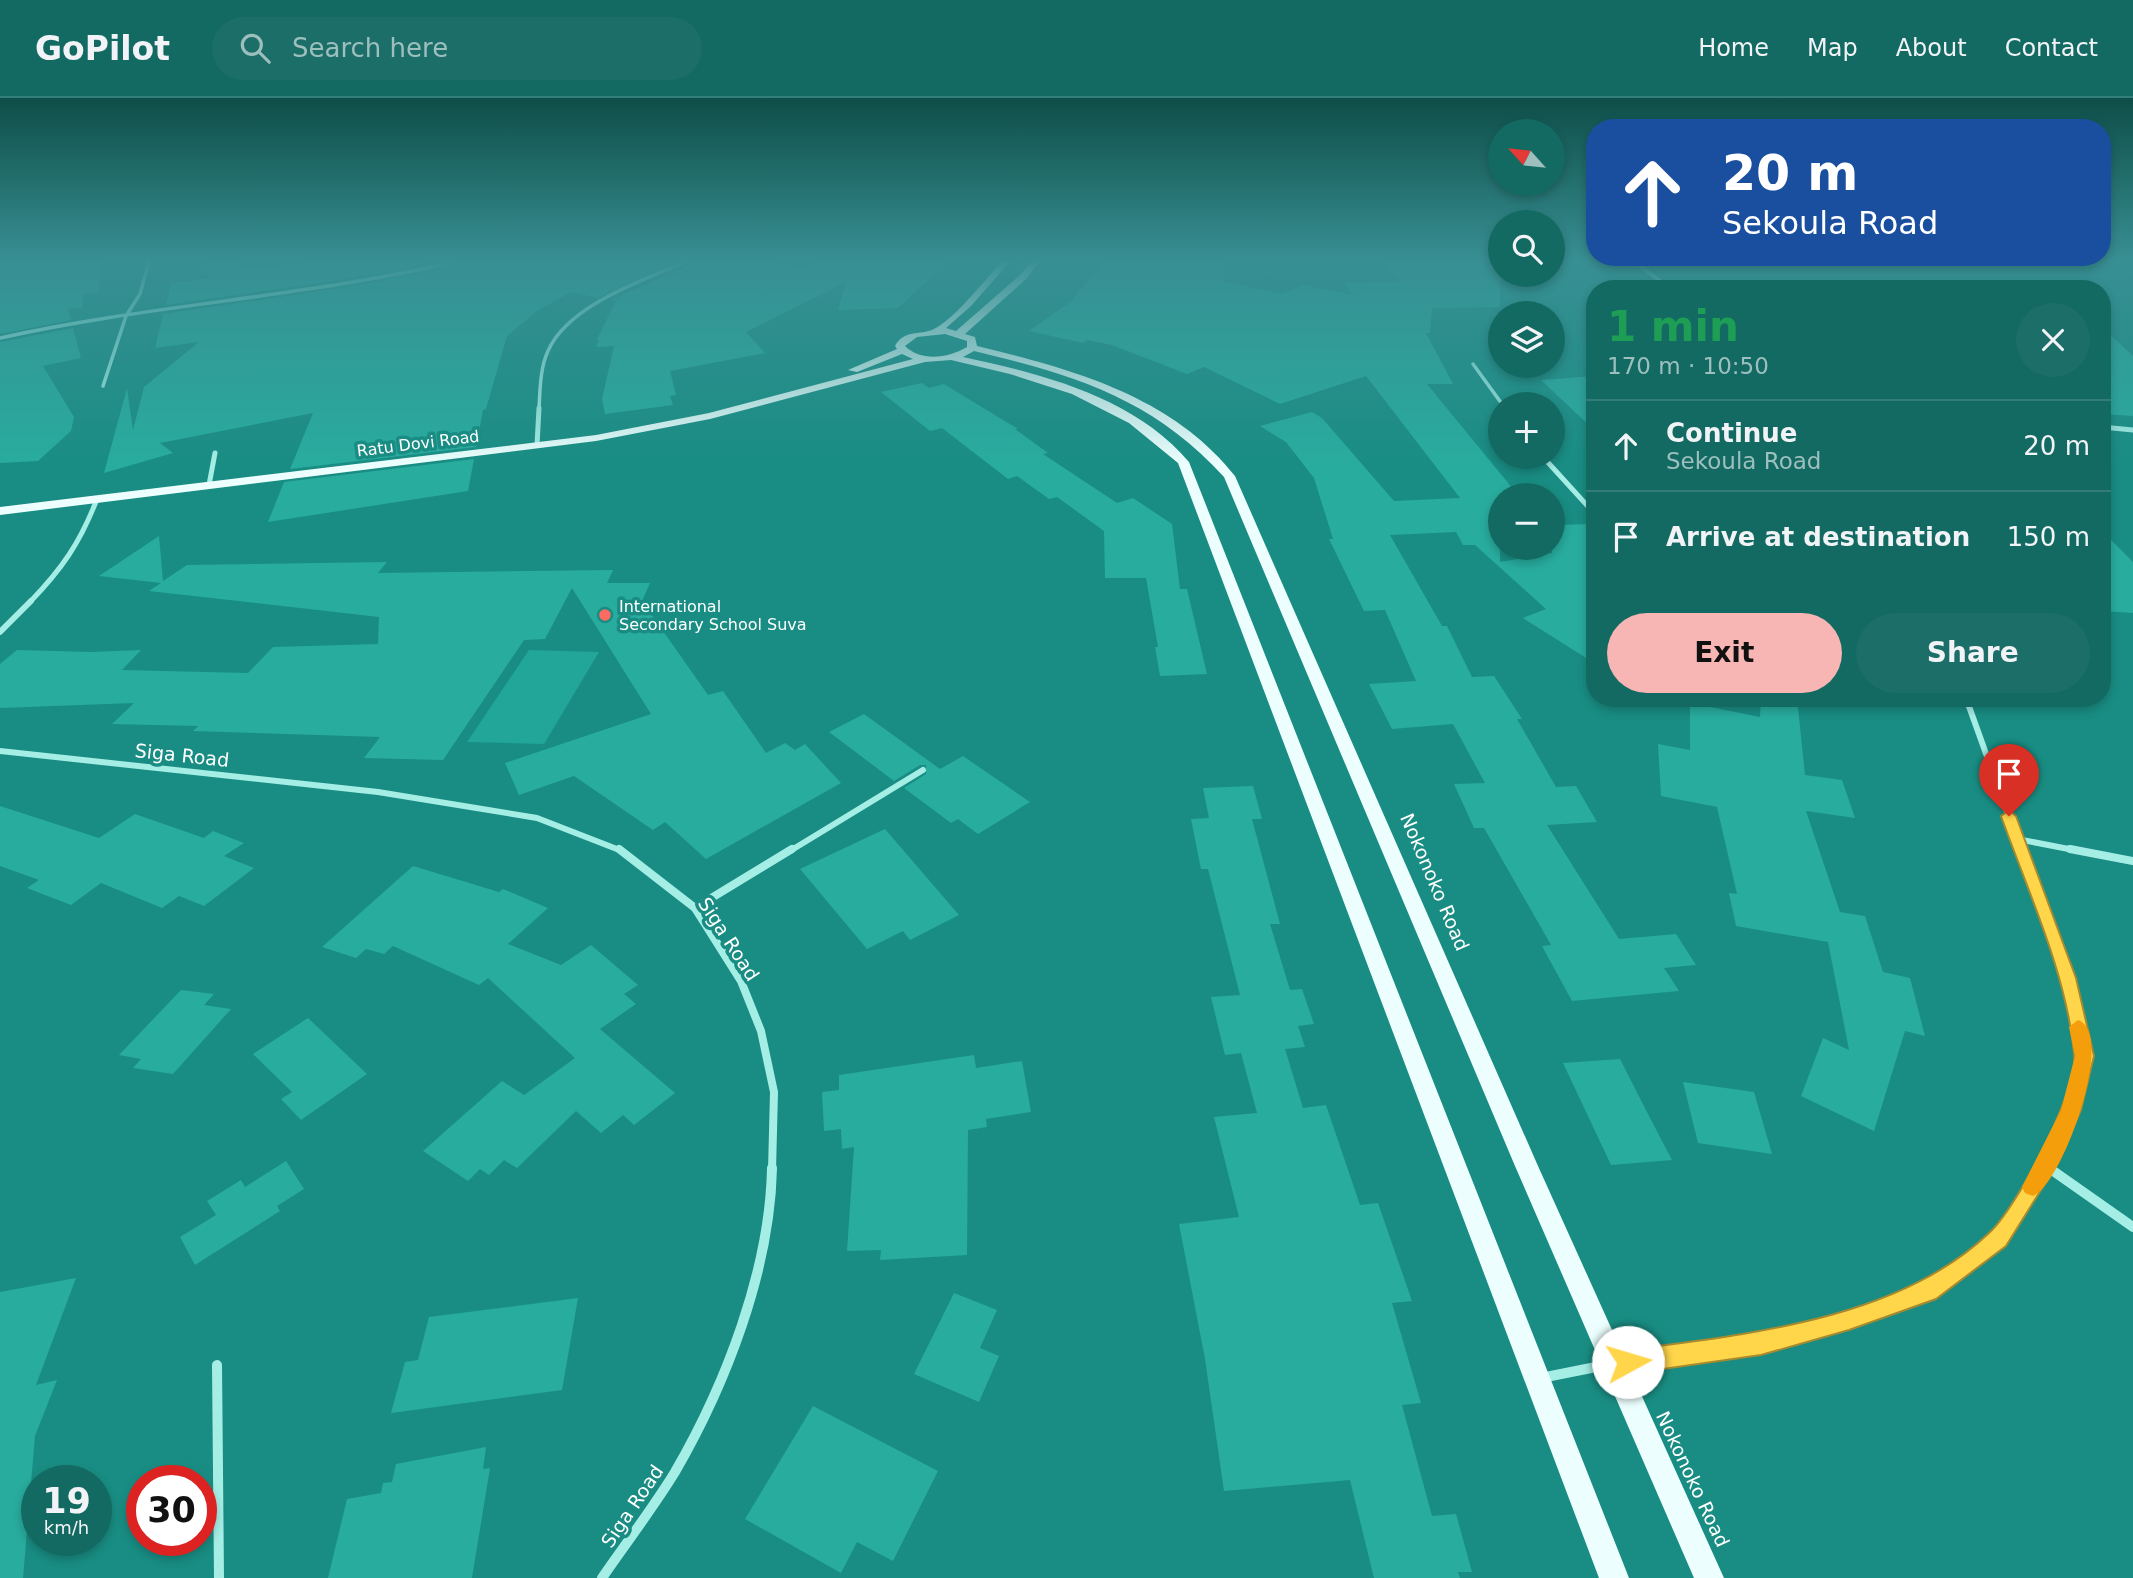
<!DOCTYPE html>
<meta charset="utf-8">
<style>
:root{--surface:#136a62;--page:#1c6f68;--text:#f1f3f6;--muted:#9dbfbe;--line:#327d77;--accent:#f7b6b3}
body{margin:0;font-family:"DejaVu Sans",sans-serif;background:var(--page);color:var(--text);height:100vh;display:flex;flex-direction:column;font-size:26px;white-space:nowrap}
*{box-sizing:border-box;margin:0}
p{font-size:23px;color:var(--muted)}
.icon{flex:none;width:38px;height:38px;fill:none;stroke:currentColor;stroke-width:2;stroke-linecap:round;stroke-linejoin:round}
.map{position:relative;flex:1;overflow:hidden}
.side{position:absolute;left:1586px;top:182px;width:525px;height:427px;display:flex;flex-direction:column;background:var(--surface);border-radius:28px;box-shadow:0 4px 10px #0003}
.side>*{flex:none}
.guide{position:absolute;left:1586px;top:21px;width:525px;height:147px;border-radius:28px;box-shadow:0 4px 10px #0003;background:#1a4fa0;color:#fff;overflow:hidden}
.needle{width:46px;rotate:297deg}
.tools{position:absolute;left:1488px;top:21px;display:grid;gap:14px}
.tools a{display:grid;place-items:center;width:77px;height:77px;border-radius:50%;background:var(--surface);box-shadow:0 4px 10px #0003;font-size:35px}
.speed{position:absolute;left:21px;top:1367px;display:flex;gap:14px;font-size:35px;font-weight:700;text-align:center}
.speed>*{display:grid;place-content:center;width:91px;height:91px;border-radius:50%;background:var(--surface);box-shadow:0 4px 10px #0003;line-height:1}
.speed small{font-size:18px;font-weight:400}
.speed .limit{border:10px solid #d22;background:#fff;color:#111}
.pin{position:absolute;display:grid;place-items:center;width:60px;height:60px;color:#fff;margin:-72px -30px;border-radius:50% 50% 50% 0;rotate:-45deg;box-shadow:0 0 7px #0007}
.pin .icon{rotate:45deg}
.me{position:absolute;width:77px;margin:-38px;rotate:84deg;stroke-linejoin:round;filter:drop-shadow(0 0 5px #0008)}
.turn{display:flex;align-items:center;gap:24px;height:147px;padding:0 21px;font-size:32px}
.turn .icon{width:91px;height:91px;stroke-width:2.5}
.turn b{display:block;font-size:49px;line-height:60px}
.round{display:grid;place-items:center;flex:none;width:74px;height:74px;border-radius:37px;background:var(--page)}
.headline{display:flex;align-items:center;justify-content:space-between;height:119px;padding:0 21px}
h1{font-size:42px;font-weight:700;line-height:52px;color:#1e9e55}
.cta{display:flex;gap:14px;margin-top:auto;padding:14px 21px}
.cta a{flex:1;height:80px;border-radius:42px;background:var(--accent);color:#111;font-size:28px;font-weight:700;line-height:80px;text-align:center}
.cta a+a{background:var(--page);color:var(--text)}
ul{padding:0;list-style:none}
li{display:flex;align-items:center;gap:21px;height:91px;padding:0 21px;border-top:2px solid var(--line)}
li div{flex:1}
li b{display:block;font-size:26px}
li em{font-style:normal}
header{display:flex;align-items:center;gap:42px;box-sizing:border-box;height:98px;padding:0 35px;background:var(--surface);border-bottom:2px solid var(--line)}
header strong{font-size:33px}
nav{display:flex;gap:38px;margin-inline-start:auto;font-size:24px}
.search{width:490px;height:63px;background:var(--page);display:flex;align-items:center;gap:18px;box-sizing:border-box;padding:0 24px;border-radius:38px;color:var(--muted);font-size:26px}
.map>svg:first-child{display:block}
</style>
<header>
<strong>GoPilot</strong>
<div class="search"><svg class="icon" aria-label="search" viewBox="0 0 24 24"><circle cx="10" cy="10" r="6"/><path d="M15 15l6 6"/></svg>Search here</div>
<nav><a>Home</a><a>Map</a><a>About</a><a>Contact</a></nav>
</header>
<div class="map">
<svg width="2133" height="1480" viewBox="0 0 2133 1480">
<rect width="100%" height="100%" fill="#198d83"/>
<path fill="#22a699" d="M529 552 599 554 544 646 467 644Z"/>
<g fill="#28ac9e">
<path d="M0 160H34L42 164 101 160 99 194 82 196 83 209 68 211 71 222 0 236Z"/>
<path d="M239 160 242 172 346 160H451L352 180 166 207 171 185 209 180 205 163Z"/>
<path d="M474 160H684L598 200 571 194 537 213 507 238 486 311 483 312 476 349 290 371 313 315 160 345 173 355 104 375 127 290 133 332 144 289 199 244 155 250 163 216 354 188 471 164Z"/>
<path d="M699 160H749L802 169 822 160H951L898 210 838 212 846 184 746 234 765 255 670 273 676 297 670 298 673 307 605 316 602 301 614 248 596 249 599 242 596 243 616 203 611 202 697 164Z"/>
<path d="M1500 160V209L1432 210 1430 235H1426L1453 286H1427L1518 397H1500V464L1552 455V427L1594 426V565L1523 520 1546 511 1475 447H1463L1456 434 1390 437 1442 528H1447L1472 579 1494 578 1522 621H1517L1556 689 1576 688 1597 724 1547 727 1619 841 1676 836 1696 867 1664 870 1679 893 1572 903 1542 848 1551 847 1484 730H1474L1454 686 1485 685 1453 626 1392 631 1369 586 1416 583 1385 512 1364 513 1329 441H1333L1314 380 1286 344 1260 328 1312 314 1322 320 1394 403 1460 400 1366 278 1280 306 1204 269 1187 276 1112 247 1087 242 1083 245 1029 233 1071 203 1105 162 1222 164 1224 184 1283 196 1302 187 1353 197 1345 185 1400 184 1383 163Z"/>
<path d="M2102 229 2133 258V318L2102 316Z"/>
<path d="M73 230 81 260 43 268 74 319 71 333 38 363 0 365V244Z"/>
<path d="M1594 278V332L1541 282Z"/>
<path d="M922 285 929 290 944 286 1018 331H1015L1048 355 1043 356 1117 405 1133 400 1172 426 1180 491H1187L1207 576 1160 578 1155 549H1158L1146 480H1105L1104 433 1057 399 1049 401 1017 378 1008 381 942 330 930 333 881 294Z"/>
<path d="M474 361 468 393 268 424 284 384Z"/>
<path d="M2102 433 2133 464V515L2102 513Z"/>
<path d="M159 438 163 483 187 467 387 464 378 475 613 472 607 485H650L642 503 708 597 723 593 766 655 785 645 795 652 805 646 841 685 706 761 665 724 653 732 574 678 519 697 505 665 651 616 572 490 545 541 524 542 443 662 364 660 380 639 193 633 198 628 112 626 134 605 0 610V566L17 552 91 554 141 552 122 572 248 575 273 549 378 546 379 519 149 493 161 485 99 478Z"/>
<path d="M1761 600H1797L1805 677 1842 682 1855 720 1806 713 1840 814 1865 818 1883 874 1910 880 1925 938 1905 933 1874 1033 1801 998 1823 940 1849 952 1828 844 1736 828 1729 795 1737 796 1717 709 1661 698 1658 646 1690 652V605L1760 619Z"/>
<path d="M864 616 940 671 963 658 1030 704 978 736 958 721 951 725 904 690 926 676V667H920L894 683 829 634Z"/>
<path d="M1253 688 1262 721H1252L1280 826H1270L1290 892 1302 891 1314 926 1298 928 1305 949 1285 951 1303 1010 1326 1007 1360 1107 1378 1105 1412 1203 1392 1205 1421 1305 1402 1307 1432 1418 1456 1416 1472 1474H1458L1460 1480H1374L1350 1382 1224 1393 1205 1261 1179 1126 1239 1119 1214 1019 1257 1015 1241 955 1225 957 1211 899 1240 897 1208 771H1201L1191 721 1209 720 1203 690Z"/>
<path d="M0 708 99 740 135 716 204 740 213 733 244 745 224 758 254 770 204 808 179 798 162 810 101 785 71 807 27 790 39 782 0 768Z"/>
<path d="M885 731 959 817 910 842 903 833 867 851 800 771Z"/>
<path d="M413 768 499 794 503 791 548 810 508 846 561 867 591 847 638 887 624 896 636 906 600 931 675 995 634 1027 623 1017 601 1035 576 1013 517 1070 504 1062 489 1077 480 1071 468 1083 423 1053 502 983 524 997 575 960 488 880 479 887 393 848 384 856 366 851 356 860 322 849Z"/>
<path d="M181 892 214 896 204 907 231 911 173 976 133 970 141 961 119 957Z"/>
<path d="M308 920 367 976 301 1022 281 1001 292 994 253 956Z"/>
<path d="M974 957 976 970 1022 963 1031 1014 986 1021 987 1029 968 1032 967 1157 880 1162 881 1152 847 1153 854 1049 842 1051 841 1031 824 1033 822 994 839 992V977Z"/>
<path d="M1620 961 1649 1018 1672 1062 1611 1067 1563 965Z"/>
<path d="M1683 984 1754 994 1772 1056 1698 1045Z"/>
<path d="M286 1063 304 1091 277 1108 280 1113 195 1167 180 1139 216 1117 207 1103 241 1082 245 1089Z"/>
<path d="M76 1180 36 1287 57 1282 35 1338 23 1480H0V1194Z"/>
<path d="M954 1195 997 1212 980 1250 999 1258 979 1304 914 1276Z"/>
<path d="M578 1200 562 1292 391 1315 405 1264 418 1262 429 1219Z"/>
<path d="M813 1308 938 1373 893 1463 857 1444 841 1475 745 1421Z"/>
<path d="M486 1349 483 1371 490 1370 472 1480H328L347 1401 381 1395 383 1385 392 1384 396 1366Z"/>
</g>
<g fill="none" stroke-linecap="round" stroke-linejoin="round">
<g stroke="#a5eee6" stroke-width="3.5">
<path d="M1629 160 1671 191"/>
<path d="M1315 162 1330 160"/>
<path d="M0 240C156 205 315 199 470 160"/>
<path d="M1473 266 1502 306"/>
<path d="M103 288 126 218 140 196 150 160"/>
<path d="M539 311C540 292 540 270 548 253 569 205 650 180 695 160"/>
</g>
<g stroke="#a5eee6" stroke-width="5">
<path d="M2102 329 2133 332"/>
<path d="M537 347 539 310"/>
<path d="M1543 359 1594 415"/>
<path d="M209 387 215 355"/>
<path d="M29 505C62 471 80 445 97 401"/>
</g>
<g stroke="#a5eee6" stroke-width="6">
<path d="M0 534 31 503"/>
<path d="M1966 600 2021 753"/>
<path d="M0 653 378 694 537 720 622 753"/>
<path d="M2017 741 2079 753"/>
<path d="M790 753 923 672"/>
</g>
<g stroke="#a5eee6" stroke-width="8">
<path d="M619 751 695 810 741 883 761 933 774 994 772 1072"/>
<path d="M2020 751C2044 815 2078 888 2084 956 2086 982 2058 1049 2044 1072"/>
<path d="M2070 751 2133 763"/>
<path d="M695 810 792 751"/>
<path d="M2046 1068 2051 1072"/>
</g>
<g stroke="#a5eee6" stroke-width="10">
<path d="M2049 1070 2133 1129"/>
<path d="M217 1267 219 1480"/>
<path d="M1541 1280 1611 1266 1761 1245 1849 1221 1928 1193 1998 1141 2045 1070"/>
<path d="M602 1480C626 1445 653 1410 675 1374 726 1286 770 1172 772 1070"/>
</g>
<path fill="#ecfffe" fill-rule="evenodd" d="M1005 160H1013L971 208 946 230 956 233 1019 178 1035 160H1043L1025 182 965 236 975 239 977 248C1072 271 1172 298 1235 378L1538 1068 1724 1480H1694L1515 1068 1224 379C1152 300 1074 277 974 253L963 259C1042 276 1134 299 1189 364L1629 1480H1599L1178 365 1129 325 1072 296 1010 276 951 262 925 264 710 321 596 343 0 417V409L596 337 709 315 913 261 902 256 857 274 848 272 897 251 895 248C904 231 919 238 934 231 955 221 988 178 1005 160ZM945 236 967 243V249C949 260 921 264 905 248L917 239Z"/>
</g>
<linearGradient id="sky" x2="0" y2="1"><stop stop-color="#0e4e48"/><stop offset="0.44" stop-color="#388f93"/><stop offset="1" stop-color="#388f93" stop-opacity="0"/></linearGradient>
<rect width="2133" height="367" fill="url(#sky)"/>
<path fill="#ffd54a" stroke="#a68a30" stroke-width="2" d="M2009 712 2016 718 2076 880 2094 958 2081 1012 2056 1068 2006 1148 1936 1201 1849 1232 1761 1257 1628 1276 1619 1272 1616 1264 1619 1256 1628 1252C1747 1236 1898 1222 1989 1135 2007 1119 2035 1068 2046 1046 2056 1023 2077 980 2074 955 2066 874 2028 794 2001 718Z"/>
<path fill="#f59e0b" d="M2078 922C2117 935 2062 1087 2033 1098L2025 1095 2022 1089 2061 1012 2075 958 2069 929Z"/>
<circle fill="#ff6b62" stroke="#198d83" stroke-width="2.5" cx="605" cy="517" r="7"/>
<g text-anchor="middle" stroke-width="7" stroke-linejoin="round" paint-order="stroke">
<g font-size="16" fill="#fff" stroke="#198d83">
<text transform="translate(418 345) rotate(-7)" y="6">Ratu Dovi Road</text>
</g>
<g font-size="16" fill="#fff" stroke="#198d83" text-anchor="start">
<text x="619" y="514">International<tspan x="619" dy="18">Secondary School Suva</tspan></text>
</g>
<g font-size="19" fill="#fff" stroke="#198d83">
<text transform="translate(182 657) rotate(6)" y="7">Siga Road</text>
<text transform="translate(1435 784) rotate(67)" y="7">Nokonoko Road</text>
<text transform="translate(729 841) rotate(57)" y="7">Siga Road</text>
<text transform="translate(1693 1381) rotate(65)" y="7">Nokonoko Road</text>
<text transform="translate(632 1408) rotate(-56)" y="7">Siga Road</text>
</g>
</g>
</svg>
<div class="tools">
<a><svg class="needle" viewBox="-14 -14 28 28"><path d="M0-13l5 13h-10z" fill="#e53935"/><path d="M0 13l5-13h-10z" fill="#9dbfbe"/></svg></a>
<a><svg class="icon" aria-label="search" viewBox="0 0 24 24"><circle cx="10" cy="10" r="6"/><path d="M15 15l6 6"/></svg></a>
<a><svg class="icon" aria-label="layers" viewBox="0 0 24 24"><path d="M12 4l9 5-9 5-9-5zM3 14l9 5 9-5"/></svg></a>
<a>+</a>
<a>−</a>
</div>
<div class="speed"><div>19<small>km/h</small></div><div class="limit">30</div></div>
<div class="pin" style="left:2009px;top:718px;background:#d93025"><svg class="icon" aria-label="arrive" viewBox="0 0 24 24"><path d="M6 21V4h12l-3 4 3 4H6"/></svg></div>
<svg class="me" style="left:1628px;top:1264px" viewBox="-20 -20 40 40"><circle r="19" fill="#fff"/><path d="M0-13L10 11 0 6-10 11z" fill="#ffd54a"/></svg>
<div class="guide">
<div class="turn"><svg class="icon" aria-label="ahead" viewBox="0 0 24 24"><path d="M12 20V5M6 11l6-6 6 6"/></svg><div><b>20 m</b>Sekoula Road</div></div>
</div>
<section class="side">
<div class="headline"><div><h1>1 min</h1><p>170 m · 10:50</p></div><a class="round"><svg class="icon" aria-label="close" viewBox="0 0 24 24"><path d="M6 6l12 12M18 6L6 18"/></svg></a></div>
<ul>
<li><svg class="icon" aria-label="ahead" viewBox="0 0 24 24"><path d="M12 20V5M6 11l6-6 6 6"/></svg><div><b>Continue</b><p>Sekoula Road</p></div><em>20 m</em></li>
<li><svg class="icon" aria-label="arrive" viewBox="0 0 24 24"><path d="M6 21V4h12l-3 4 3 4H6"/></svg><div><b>Arrive at destination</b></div><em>150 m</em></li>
</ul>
<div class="cta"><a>Exit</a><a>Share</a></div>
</section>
</div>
